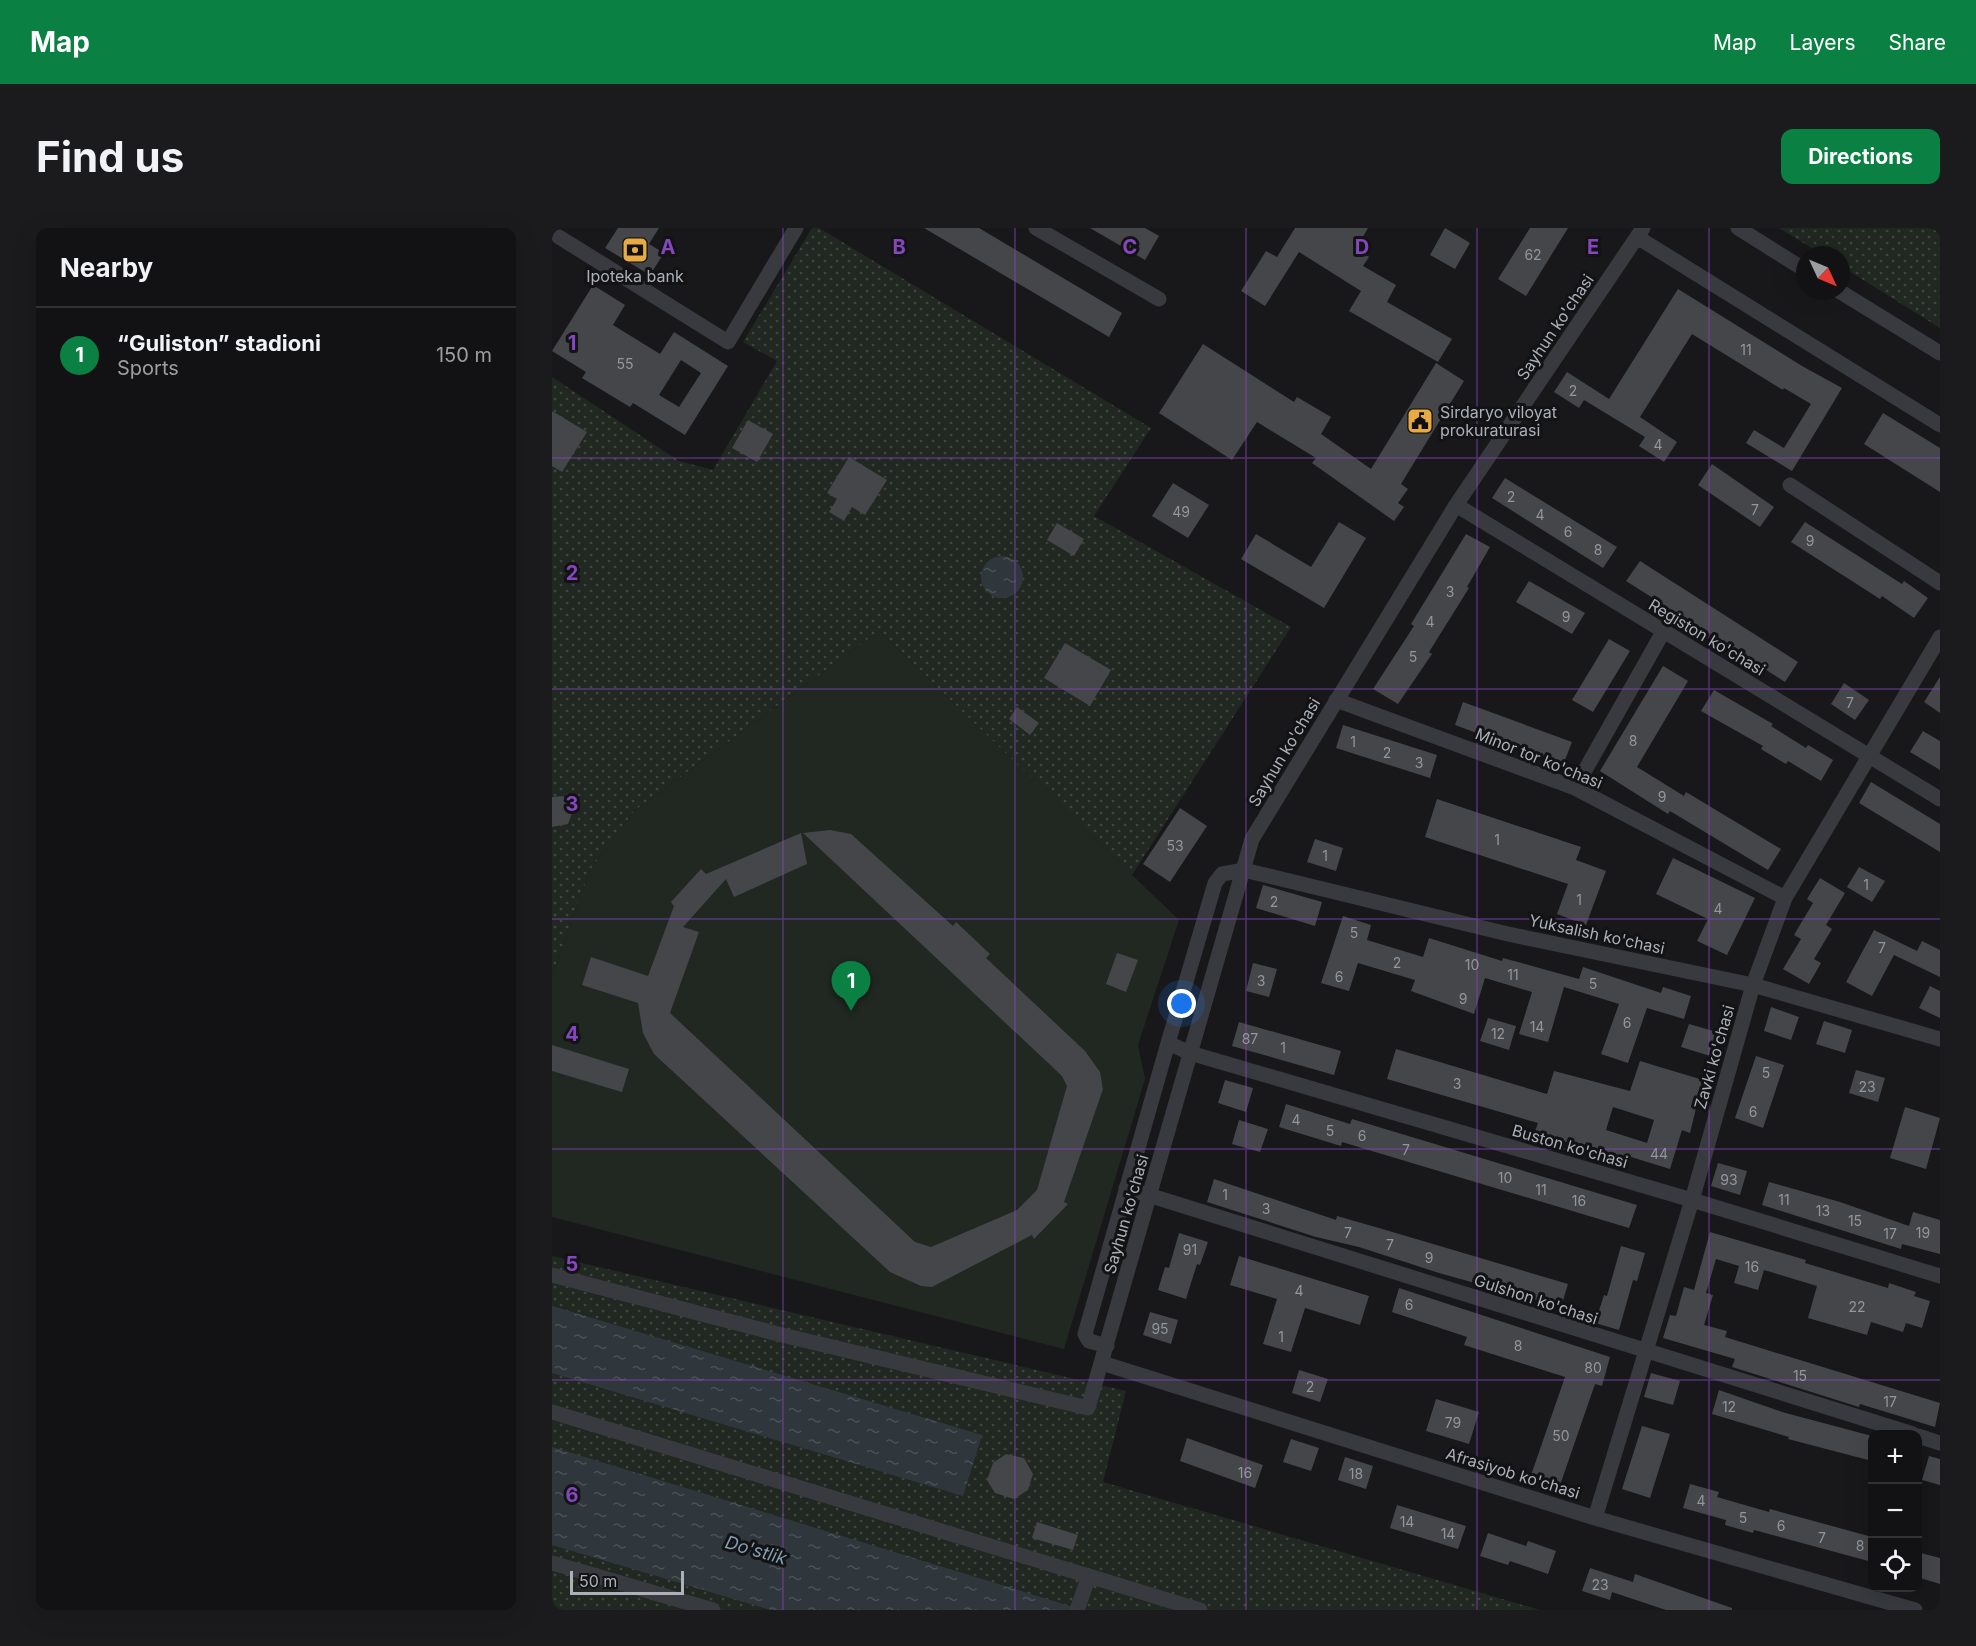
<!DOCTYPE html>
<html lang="en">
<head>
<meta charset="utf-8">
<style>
	:root { --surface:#121214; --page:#1b1b1d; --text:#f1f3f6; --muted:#9c9ea0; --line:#313234; --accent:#0b8043 }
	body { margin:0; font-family:Inter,sans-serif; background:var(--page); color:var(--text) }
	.controls { position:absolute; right:18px; bottom:18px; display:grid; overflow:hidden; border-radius:12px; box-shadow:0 6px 24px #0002 }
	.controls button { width:54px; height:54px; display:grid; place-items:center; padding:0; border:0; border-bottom:2px solid var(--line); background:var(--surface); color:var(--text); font:30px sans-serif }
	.compass { position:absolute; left:1244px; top:18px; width:54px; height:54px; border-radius:50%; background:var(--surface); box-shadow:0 6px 24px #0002; rotate:134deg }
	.scale { position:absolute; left:18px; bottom:15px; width:114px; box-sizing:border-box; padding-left:6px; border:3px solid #abb0b9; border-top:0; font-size:16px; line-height:21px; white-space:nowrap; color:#abb0b9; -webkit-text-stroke:4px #131315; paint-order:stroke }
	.you { position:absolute; left:630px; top:776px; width:21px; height:21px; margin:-15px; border:4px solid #fff; border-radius:50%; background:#1a73e8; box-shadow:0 0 0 9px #1a73e833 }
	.badge { display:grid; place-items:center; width:39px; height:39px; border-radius:50%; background:var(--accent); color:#fff; font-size:20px; font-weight:700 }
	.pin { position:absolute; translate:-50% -50px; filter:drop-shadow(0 2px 3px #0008) }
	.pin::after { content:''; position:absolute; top:32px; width:21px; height:18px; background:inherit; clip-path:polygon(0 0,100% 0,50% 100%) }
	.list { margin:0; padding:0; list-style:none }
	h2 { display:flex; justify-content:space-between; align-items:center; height:78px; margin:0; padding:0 24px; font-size:26px }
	h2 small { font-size:20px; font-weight:400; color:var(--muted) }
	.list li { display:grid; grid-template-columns:39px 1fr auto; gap:18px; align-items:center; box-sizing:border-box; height:96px; padding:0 24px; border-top:2px solid var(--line) }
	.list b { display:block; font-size:22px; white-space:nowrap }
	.list p { margin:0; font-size:20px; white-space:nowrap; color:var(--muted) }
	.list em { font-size:20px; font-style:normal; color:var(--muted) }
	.icon { flex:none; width:33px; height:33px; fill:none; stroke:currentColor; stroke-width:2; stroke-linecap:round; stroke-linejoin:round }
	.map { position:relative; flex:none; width:1388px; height:1382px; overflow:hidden; border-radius:12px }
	header { display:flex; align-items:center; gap:36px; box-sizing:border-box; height:84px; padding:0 30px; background:var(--accent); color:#fff }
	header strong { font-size:28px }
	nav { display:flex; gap:33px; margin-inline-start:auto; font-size:21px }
	.intro { display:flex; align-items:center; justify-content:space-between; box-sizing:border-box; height:144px; padding:0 36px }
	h1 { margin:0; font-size:42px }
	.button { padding:15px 27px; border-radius:12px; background:var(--accent); color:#fff; font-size:21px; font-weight:700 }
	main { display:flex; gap:36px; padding:0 36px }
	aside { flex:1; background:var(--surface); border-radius:12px; box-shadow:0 6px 24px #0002 }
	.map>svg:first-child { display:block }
	.green { fill:#202821 }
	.park { fill:url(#park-dots) }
	.water { fill:url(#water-ripples) }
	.building { fill:#45464a; fill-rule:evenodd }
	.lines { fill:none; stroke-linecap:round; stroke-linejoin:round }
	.minor { stroke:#393a3f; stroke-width:15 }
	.grid { fill:none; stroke:#8546be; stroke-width:1.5; stroke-opacity:0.55 }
	.labels { text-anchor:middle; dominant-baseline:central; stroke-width:6; stroke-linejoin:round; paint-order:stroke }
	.number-label { font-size:14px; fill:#92969d }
	.poi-label { font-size:16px; fill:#abb0b9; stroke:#131315 }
	.street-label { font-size:16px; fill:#abb0b9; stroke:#131315 }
	.water-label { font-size:18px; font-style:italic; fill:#849eb2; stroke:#131315 }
	.grid-label { font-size:20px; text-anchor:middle; font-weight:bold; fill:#8546be; stroke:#131315; stroke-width:6; stroke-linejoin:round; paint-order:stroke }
</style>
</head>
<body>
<header>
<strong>Map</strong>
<nav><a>Map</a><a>Layers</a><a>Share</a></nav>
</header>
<div class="intro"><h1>Find us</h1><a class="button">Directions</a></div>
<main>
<aside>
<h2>Nearby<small></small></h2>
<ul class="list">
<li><span class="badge">1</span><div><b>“Guliston” stadioni</b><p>Sports</p></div><em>150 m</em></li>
</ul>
</aside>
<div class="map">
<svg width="1388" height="1382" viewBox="0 0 1388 1382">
	<defs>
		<pattern id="park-dots" width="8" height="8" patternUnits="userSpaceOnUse" patternTransform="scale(1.5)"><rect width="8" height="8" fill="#202821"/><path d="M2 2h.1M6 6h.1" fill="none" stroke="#3e453f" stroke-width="1.8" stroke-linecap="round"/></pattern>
		<pattern id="water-ripples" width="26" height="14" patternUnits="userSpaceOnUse" patternTransform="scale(1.5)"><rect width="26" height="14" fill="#2f373d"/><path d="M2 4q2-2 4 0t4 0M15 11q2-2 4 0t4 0" fill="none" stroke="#4a5157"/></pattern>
	</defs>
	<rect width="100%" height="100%" fill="#18181a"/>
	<path class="green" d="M327 403 627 692 586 817 593 851 512 1121 0 989V748L38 642 82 583Z"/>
	<path class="park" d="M260 0H267L599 200 542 288 739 399 580 647 327 403 82 583 38 642 0 748V149L127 233 161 242 225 133 191 114Z
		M1227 0H1388V100L1289 38V27H1271Z
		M0 1028 574 1163 551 1254 988 1382H0Z"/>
	<path class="water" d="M429 349a21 21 0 1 1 42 0a21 21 0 1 1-42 0Z
		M0 1078 430 1207 411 1268 0 1145Z
		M0 1219 531 1382H219L0 1317Z"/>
	<path class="building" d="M66 0H107L97 16 112 25 98 47 53 20Z
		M372 0H427L570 85 557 109Z
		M538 0H593L607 8 593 32Z
		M743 0H816L804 21 817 29 811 38 844 57 835 74 900 111 886 134 797 83 809 63 747 24 713 78 689 63 714 23 725 29Z
		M893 0 918 15 903 41 878 27Z
		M978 0H1016L974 68 946 51Z
		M41 57 73 77 61 97 108 126 122 104 176 138 133 207 81 175 78 179 30 150 34 144 0 123ZM129 132 149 145 127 179 107 167Z
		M1126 61 1250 138 1290 160 1240 243 1194 215 1202 202 1232 220 1259 176 1232 160 1231 162 1140 106 1088 189 1125 214 1112 234 1087 218 1093 209 1032 172 1027 180 1002 164 1015 144 1057 171Z
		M651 116 742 174 745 169 779 189 769 206 819 241 884 135 912 153 849 256 856 261 846 275 852 279 842 293 760 235 764 230 705 194 680 232 607 185Z
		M0 183 35 204 10 244 0 238Z
		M1331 185 1388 220V264L1312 216Z
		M196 192 221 206 205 234 180 220Z
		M297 229 335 252 313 287 300 279 292 293 277 284 285 271 275 265Z
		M1160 236 1222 279 1208 299 1146 257Z
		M953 250 1065 319 1051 340 940 270Z
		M621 255 657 277 636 310 600 288Z
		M787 294 814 310 772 380 689 331 704 306 759 339Z
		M1253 294 1350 356 1352 353 1376 370 1362 390 1330 368 1328 371 1239 314Z
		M505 295 532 311 522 328 495 312Z
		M914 306 938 319 915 359 917 360 877 424 880 426 846 476 821 461 862 398 859 396Z
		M1088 333 1246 434 1233 454 1074 353Z
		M977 353 1033 385 1020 406 964 374Z
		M1057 411 1078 423 1041 484 1020 472Z
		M513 415 559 442 538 478 492 450Z
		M1111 438 1136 453 1085 539 1132 568 1134 564 1229 621 1216 642 1118 583 1116 586 1048 543Z
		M1388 449V485L1372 474Z
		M1292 455 1317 472 1303 492 1279 476Z
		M1162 462 1221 496 1219 498 1254 520 1256 517 1281 532 1269 553 1236 533 1234 536 1209 521 1211 518 1149 483Z
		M911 474 1020 514 1011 537 903 497Z
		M465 479 487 495 478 507 457 491Z
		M791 497 885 527 878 550 784 520Z
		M1371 503 1388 513V542L1358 524Z
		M1319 554 1388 596V624L1307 575Z
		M11 568 22 580 16 596 0 599V569Z
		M885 571 1029 619 1024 632 1054 643 1034 697 1005 686 1016 656 873 609Z
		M628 580 655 598 618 654 591 636Z
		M278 602 299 606 401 698 404 694 438 726 434 730 533 823 548 844 551 861 512 974 516 976 482 1011 480 1007 380 1059 369 1058 338 1044 102 826 91 805 86 775 30 757 39 729 96 748 122 678 119 674 149 641 154 646 249 605 255 636 182 669 174 651 131 699 147 704 118 785 363 1014 379 1019 465 982 485 962 515 858 510 848 251 605Z
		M763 611 791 620 784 643 755 634Z
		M1121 630 1203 670 1175 727 1145 713 1156 691 1104 666Z
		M1307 639 1333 653 1320 674 1295 659Z
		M1268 650 1293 665 1274 697 1280 701 1262 731 1269 735 1257 756 1231 741 1249 711 1242 707 1261 675 1255 671Z
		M711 657 770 674 763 698 704 680Z
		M791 688 819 697 815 712 871 729 877 710 950 733 951 730 1027 751 1031 739 1109 765 1111 759 1139 768 1132 791 1095 780 1076 835 1049 826 1067 776 1012 759 996 814 967 806 980 764 933 750 922 786 859 763 863 752 806 735 797 763 769 755Z
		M1322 702 1365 723 1370 713 1388 722V749L1342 727 1320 768 1294 754Z
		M565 725 586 732 574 764 554 756Z
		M701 735 725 741 717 769 694 763Z
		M1378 758 1388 763V790L1367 780Z
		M1219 779 1247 789 1239 812 1212 803Z
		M936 790 964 798 957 822 928 813Z
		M1272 793 1300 802 1293 825 1264 816Z
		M687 794 789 823 782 847 680 818Z
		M1137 796 1165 804 1158 828 1129 819Z
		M0 817 77 841 70 864 0 843Z
		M844 821 995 866 1002 843 1078 863 1088 833 1151 852 1138 905 1130 902 1118 941 1079 929 1077 935 1011 913 1009 918 981 909 986 895 835 851ZM1061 879 1102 892 1095 915 1054 902Z
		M1204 828 1232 837 1211 900 1183 890Z
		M1304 842 1333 850 1326 874 1297 865Z
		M673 852 701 860 694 884 666 875Z
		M734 876 798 896 800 891 1085 977 1077 1000 790 914 789 918 727 899Z
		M1353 879 1388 890 1374 941 1338 930Z
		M687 892 716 901 708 924 680 916Z
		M1166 935 1195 943 1188 967 1159 958Z
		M662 951 784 992 785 988 827 1000 1016 1056 1009 1079 887 1045 807 1019 764 1009 655 974Z
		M1217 954 1288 974 1357 998 1361 984 1388 992V1026L1350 1016 1349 1021 1210 977Z
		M1158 1004 1254 1032 1253 1035 1336 1060 1337 1055 1364 1064 1362 1068 1378 1073 1370 1100 1354 1095 1351 1104 1319 1094 1315 1107 1256 1090 1265 1058 1212 1042 1206 1062 1182 1055 1187 1038 1164 1031 1154 1065 1161 1067 1152 1097 1175 1103 1173 1109 1388 1175 1383 1199 1308 1176 1307 1179 1180 1139 1183 1131 1111 1110 1118 1087 1124 1088 1132 1059 1142 1062Z
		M627 1005 656 1014 648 1037 645 1036 634 1071 606 1062 613 1039 617 1040Z
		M1069 1018 1093 1025 1085 1053 1081 1052 1067 1102 1043 1095 1052 1067 1055 1068Z
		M687 1028 817 1068 808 1097 753 1080 739 1124 711 1116 725 1071 678 1057Z
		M847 1060 1058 1129 1050 1158 1043 1156 1007 1260 978 1250 1013 1149 912 1117 915 1109 840 1084Z
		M598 1084 626 1092 619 1116 591 1107Z
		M747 1142 776 1151 768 1174 740 1165Z
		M1099 1145 1128 1153 1121 1177 1092 1169Z
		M1167 1162 1230 1184 1320 1208V1233L1236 1211 1237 1209 1160 1186Z
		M884 1171 927 1184 917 1216 874 1203Z
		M1090 1198 1118 1206 1098 1270 1070 1261Z
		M635 1210 711 1237 703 1260 628 1233Z
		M739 1211 767 1220 759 1243 731 1234Z
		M454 1226 472 1230 481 1246 476 1262 462 1271 443 1265 435 1252 441 1235Z
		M1377 1228 1388 1231V1257L1370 1252Z
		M793 1229 821 1238 814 1261 786 1252Z
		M1138 1256 1167 1264 1165 1269 1217 1284 1218 1281 1320 1309V1334L1202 1302 1201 1305 1173 1297 1174 1292 1131 1280Z
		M845 1277 914 1298 906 1321 838 1300Z
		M485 1294 526 1307 521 1322 480 1310Z
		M936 1305 974 1318 976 1313 1004 1323 996 1346 958 1333 956 1337 928 1328Z
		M1365 1324 1388 1330V1356L1365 1349Z
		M1038 1340 1081 1354 1083 1346 1180 1380V1382H1114L1060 1364 1058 1372 1030 1363Z"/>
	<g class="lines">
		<path class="minor" d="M484 0 607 71
			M1186 0 1253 42
			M7 9 176 114 244 0
			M1085 9 1388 197
			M1287 63 1388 125
			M1238 257 1388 355
			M904 277 1388 571
			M784 472 1023 560 1233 670
			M1023 560 1111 404
			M1388 811 1201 757 956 706 692 642 670 646 663 655 616 815 638 825 1140 972 1388 1048
			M574 960 1361 1206
			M0 1047 226 1106 536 1180 700 611 904 277 1091 0
			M555 1118 537 1113 533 1106 616 815
			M550 1135 1043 1290 1363 1382
			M0 1184 648 1382
			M1366 1208 1388 1215
			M1043 1290 1140 972 1201 757 1233 670 1388 409
			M0 1335 161 1382
			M525 1382 537 1348"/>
	</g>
	<path class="grid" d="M231 0V1382M463 0V1382M694 0V1382M925 0V1382M1157 0V1382M0 230H1388M0 461H1388M0 691H1388M0 921H1388M0 1152H1388"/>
	<defs>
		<g id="bank-square" transform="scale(1.35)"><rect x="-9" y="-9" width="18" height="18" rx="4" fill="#e8aa42" stroke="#131315"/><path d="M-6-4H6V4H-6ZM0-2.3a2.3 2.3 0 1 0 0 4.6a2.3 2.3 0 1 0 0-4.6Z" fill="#111"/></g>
		<g id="civic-square" transform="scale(1.35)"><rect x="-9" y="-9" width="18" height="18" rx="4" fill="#e8aa42" stroke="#131315"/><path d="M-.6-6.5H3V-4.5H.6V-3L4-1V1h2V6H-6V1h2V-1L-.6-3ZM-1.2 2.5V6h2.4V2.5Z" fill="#111"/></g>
	</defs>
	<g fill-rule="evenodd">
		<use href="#bank-square" x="83" y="22"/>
		<use href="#civic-square" x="868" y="193"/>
	</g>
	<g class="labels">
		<g class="number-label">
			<text x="981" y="26">62</text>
			<text x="1194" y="121">11</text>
			<text x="73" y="135">55</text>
			<text x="1021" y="162">2</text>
			<text x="1106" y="216">4</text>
			<text x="959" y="268">2</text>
			<text x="1203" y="281">7</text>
			<text x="629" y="283">49</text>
			<text x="988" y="286">4</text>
			<text x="1016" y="303">6</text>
			<text x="1258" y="312">9</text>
			<text x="1046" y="321">8</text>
			<text x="898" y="363">3</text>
			<text x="1014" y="388">9</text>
			<text x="878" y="393">4</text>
			<text x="861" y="428">5</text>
			<text x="1298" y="474">7</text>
			<text x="1081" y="512">8</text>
			<text x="801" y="513">1</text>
			<text x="835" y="524">2</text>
			<text x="867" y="534">3</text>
			<text x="1110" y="568">9</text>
			<text x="945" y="611">1</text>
			<text x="623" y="617">53</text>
			<text x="773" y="627">1</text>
			<text x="1314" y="656">1</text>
			<text x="1027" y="671">1</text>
			<text x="722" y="673">2</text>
			<text x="1166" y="680">4</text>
			<text x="802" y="704">5</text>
			<text x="1330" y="719">7</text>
			<text x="845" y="734">2</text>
			<text x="920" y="736">10</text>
			<text x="961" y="746">11</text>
			<text x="787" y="748">6</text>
			<text x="709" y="752">3</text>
			<text x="1041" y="755">5</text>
			<text x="911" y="770">9</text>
			<text x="1075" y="794">6</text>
			<text x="985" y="798">14</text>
			<text x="946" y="805">12</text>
			<text x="698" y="810">87</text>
			<text x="731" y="819">1</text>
			<text x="1214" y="844">5</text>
			<text x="905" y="855">3</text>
			<text x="1315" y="858">23</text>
			<text x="1201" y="883">6</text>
			<text x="744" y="891">4</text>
			<text x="778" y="902">5</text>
			<text x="810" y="907">6</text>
			<text x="854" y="921">7</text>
			<text x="1107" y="925">44</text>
			<text x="953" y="949">10</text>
			<text x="1177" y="951">93</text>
			<text x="989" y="961">11</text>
			<text x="673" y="966">1</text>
			<text x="1232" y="971">11</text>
			<text x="1027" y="972">16</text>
			<text x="714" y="980">3</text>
			<text x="1271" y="982">13</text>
			<text x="1303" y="992">15</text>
			<text x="796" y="1004">7</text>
			<text x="1371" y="1004">19</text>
			<text x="1338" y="1005">17</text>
			<text x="838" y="1016">7</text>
			<text x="638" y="1021">91</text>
			<text x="877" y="1029">9</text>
			<text x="1200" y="1038">16</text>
			<text x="747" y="1062">4</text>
			<text x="857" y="1076">6</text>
			<text x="1305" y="1078">22</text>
			<text x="608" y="1100">95</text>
			<text x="729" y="1108">1</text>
			<text x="966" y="1117">8</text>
			<text x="1041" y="1139">80</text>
			<text x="1248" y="1147">15</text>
			<text x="758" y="1158">2</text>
			<text x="1338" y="1173">17</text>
			<text x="1177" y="1178">12</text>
			<text x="901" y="1194">79</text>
			<text x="1009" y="1207">50</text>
			<text x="693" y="1244">16</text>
			<text x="804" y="1245">18</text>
			<text x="1149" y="1272">4</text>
			<text x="1191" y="1289">5</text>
			<text x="855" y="1293">14</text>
			<text x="1229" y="1297">6</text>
			<text x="896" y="1305">14</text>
			<text x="1270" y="1309">7</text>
			<text x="1308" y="1317">8</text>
			<text x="1048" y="1356">23</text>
		</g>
		<g class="poi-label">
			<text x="83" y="48">Ipoteka bank</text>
			<text x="888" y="184" text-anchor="start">Sirdaryo viloyat<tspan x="888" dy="18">prokuraturasi</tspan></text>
		</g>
		<g class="street-label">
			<text transform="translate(1003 99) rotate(-56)">Sayhun ko'chasi</text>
			<text transform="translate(1155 409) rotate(31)">Registon ko'chasi</text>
			<text transform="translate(732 524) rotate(-59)">Sayhun ko'chasi</text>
			<text transform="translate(987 530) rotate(22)">Minor tor ko'chasi</text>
			<text transform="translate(1045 706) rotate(12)">Yuksalish ko'chasi</text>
			<text transform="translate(1162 829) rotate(-74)">Zavki ko'chasi</text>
			<text transform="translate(1018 918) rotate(16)">Buston ko'chasi</text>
			<text transform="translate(574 986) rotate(-74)">Sayhun ko'chasi</text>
			<text transform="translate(984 1071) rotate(18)">Gulshon ko'chasi</text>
			<text transform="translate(961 1245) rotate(17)">Afrasiyob ko'chasi</text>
		</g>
		<g class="water-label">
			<text transform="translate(204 1322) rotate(16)">Do'stlik</text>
		</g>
	</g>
	<g class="grid-label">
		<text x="116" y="26">A</text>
		<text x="347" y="26">B</text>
		<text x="578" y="26">C</text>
		<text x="810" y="26">D</text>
		<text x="1041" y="26">E</text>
		<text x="20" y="122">1</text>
		<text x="20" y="352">2</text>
		<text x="20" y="583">3</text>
		<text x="20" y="813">4</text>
		<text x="20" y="1043">5</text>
		<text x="20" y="1274">6</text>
	</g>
</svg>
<div class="controls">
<button>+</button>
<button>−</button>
<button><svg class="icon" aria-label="locate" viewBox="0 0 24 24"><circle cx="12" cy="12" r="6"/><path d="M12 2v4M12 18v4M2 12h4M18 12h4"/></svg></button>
</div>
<svg class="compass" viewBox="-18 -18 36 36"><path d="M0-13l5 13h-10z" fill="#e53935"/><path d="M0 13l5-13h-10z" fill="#9c9ea0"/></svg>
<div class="scale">50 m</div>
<div class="you"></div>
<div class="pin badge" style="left:299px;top:783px">1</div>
</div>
</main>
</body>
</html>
